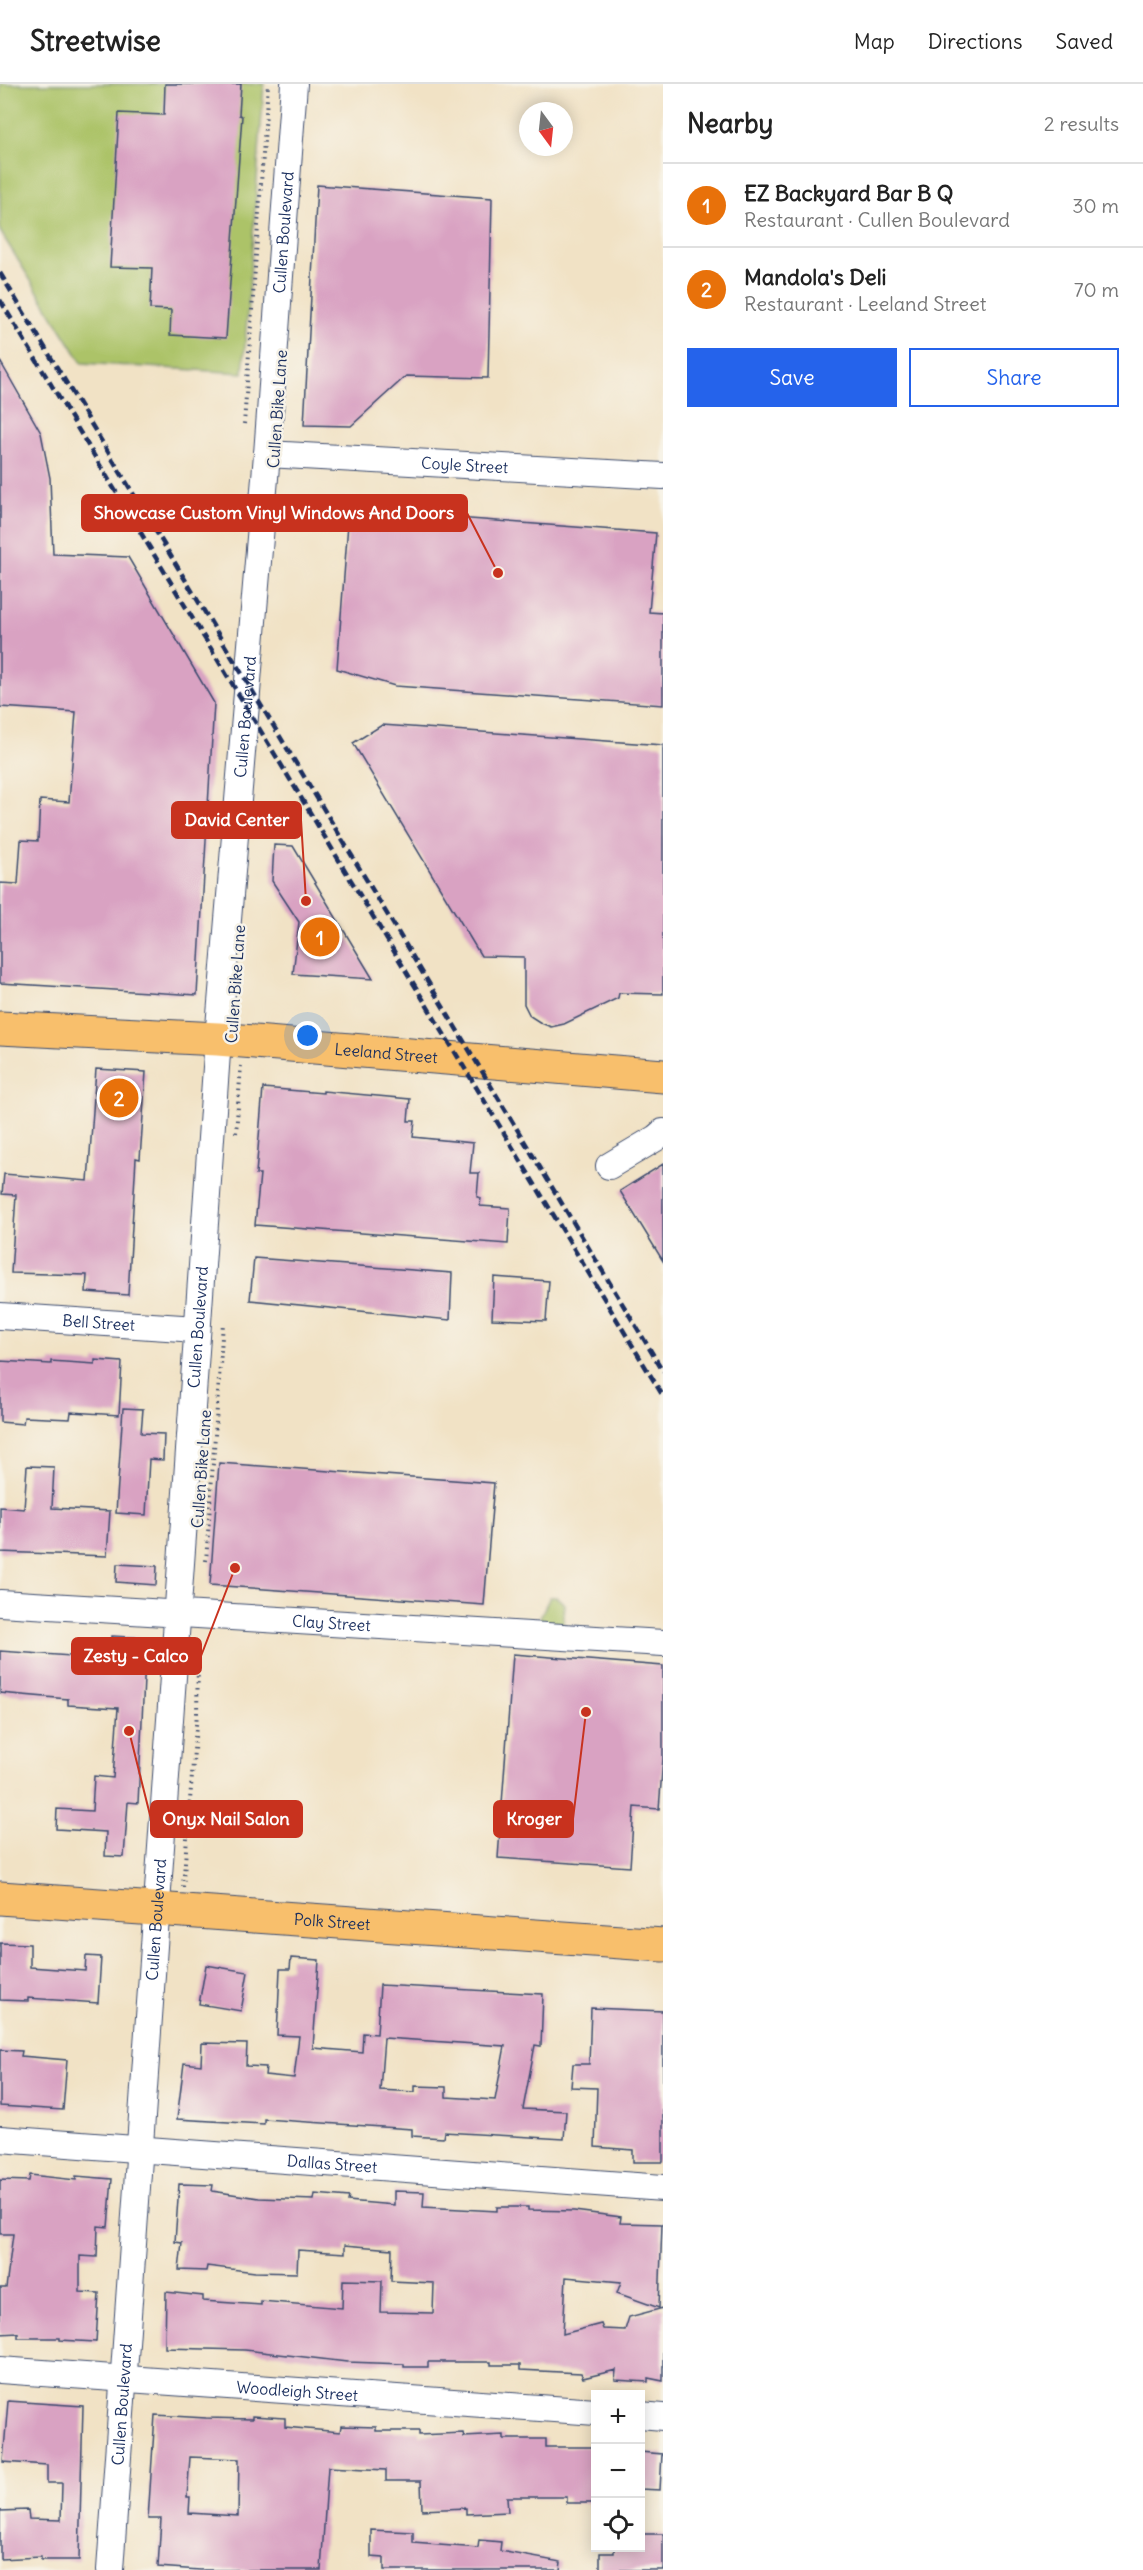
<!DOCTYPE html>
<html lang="en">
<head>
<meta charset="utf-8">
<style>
	:root { --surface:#fff; --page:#f6f6f6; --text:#222; --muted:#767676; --line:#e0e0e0; --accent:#2563eb }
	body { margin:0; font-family:Delius,sans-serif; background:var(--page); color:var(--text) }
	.controls { position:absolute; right:18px; bottom:18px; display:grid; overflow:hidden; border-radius:0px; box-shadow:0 3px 15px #0003 }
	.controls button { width:54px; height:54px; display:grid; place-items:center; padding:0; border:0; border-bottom:2px solid var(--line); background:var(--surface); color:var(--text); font:30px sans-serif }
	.compass { position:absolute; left:519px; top:18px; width:54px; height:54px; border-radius:50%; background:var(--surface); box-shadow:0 3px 15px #0003; rotate:165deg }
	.you { position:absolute; left:308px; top:952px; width:21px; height:21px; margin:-15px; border:4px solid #fff; border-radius:50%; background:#1a73e8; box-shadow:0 0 0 9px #1a73e833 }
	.badge { display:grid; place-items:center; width:39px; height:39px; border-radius:50%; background:var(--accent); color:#fff; font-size:20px; font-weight:700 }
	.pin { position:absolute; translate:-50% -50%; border:3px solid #fff; box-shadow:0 2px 6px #0006 }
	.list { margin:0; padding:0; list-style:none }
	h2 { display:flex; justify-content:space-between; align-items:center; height:78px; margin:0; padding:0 24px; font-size:26px }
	h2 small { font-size:20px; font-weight:400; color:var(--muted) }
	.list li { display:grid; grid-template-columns:39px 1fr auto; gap:18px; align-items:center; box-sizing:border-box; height:84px; padding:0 24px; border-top:2px solid var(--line) }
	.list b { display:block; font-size:22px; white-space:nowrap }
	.list p { margin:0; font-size:20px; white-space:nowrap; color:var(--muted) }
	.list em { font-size:20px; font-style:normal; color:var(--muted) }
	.actions { display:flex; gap:12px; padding:18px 24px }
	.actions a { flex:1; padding:14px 0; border:2px solid var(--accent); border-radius:0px; text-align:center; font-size:21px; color:var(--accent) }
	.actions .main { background:var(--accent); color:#fff }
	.icon { flex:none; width:33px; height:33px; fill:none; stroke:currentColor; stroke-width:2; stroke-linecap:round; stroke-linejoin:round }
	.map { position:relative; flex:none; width:663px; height:2486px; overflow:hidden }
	header { display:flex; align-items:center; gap:36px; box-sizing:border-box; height:84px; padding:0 30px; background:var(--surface); border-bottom:2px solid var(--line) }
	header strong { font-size:28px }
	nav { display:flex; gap:33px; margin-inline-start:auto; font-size:21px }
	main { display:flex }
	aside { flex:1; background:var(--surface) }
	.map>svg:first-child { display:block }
	.green { fill:#acc368; stroke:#647963; stroke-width:1.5 }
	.building { fill:#d9a2c2; fill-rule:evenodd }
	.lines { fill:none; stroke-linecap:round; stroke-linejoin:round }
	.minor-casing { stroke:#3b4a6d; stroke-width:28 }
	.major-casing { stroke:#3b4a6d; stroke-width:35 }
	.path { stroke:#3b4a6d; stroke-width:4; stroke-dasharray:1.5 4.5; stroke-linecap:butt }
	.minor { stroke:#fff; stroke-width:26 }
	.major { stroke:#f8bf6c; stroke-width:33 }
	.rail { stroke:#1b2f5e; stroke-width:4.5; stroke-dasharray:9 4.5; stroke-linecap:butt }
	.labels { text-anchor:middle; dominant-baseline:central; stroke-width:5; stroke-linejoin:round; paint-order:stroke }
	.street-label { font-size:16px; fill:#1b2f5e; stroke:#f7f3e8 }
	.leader { fill:none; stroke:#c8321e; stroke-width:2 }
	.callout-dot { fill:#c8321e; stroke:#f7f3e8; stroke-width:2 }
	.callout { fill:#c8321e; stroke:#c8321e; stroke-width:2 }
	.callout-label { font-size:18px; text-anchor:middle; font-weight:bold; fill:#fff }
</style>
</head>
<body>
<header>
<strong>Streetwise</strong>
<nav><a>Map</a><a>Directions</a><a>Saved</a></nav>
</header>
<main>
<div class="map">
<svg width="663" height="2486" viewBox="0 0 663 2486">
	<rect width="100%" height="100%" fill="#f7f3e8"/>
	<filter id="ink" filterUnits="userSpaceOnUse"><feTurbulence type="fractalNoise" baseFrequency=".0167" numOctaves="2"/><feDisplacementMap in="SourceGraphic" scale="12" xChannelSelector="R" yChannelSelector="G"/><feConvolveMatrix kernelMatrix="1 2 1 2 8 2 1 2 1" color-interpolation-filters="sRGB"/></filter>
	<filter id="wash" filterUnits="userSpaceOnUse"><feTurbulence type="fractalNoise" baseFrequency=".008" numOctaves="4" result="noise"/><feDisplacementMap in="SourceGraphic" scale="24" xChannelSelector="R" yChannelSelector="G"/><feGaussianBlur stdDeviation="1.35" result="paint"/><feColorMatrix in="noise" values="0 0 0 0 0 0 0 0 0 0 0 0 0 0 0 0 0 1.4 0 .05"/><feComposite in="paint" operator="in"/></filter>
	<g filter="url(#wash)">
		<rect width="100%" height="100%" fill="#f1e2c5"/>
		<path class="green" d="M0 0H264L243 289 82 279 0 147Z
			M550 1513H556L565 1520 563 1541 537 1539Z"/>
		<g id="blocks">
			<path class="building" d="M165 0H241L239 31 242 32 226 254 170 251 171 226 150 225 152 184 110 183 119 29 164 31Z
				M317 101 492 114 488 294 406 292 351 342 304 341Z
				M0 277 41 349 50 394 53 470 128 473 214 619 197 911 0 899V799L18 800 21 756 38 757 40 716 69 718 76 628 0 623Z
				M349 426 656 449 649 528 663 529V621L395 602 337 585Z
				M382 641 663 661V910L619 909 618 914 564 940 551 943 541 939 530 932 524 920V873L481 872 353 659Z
				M274 761 293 762 373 895 293 890 299 838 272 797Z
				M96 985 146 988 140 1075 136 1074 128 1211 86 1208 87 1191 11 1189 16 1111 2 1110 4 1090 88 1097Z
				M263 1004 323 1009V1007L410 1015 408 1037H415L413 1053 473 1059 470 1089H479L477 1113 481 1114 480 1122 510 1124 508 1160 255 1141 260 1090H256Z
				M663 1080V1177L620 1107Z
				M254 1174 452 1189 450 1236 250 1216Z
				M494 1193 549 1197 546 1237 492 1235Z
				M95 1276 122 1278 119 1331 71 1328 70 1335 24 1333 23 1340 0 1338V1277L51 1280V1277L95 1280Z
				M123 1324 143 1325 141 1349 164 1350 163 1376 149 1375 146 1431 116 1429Z
				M219 1379 494 1399 484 1521 210 1501Z
				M27 1382 54 1383 52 1424 110 1427 107 1472 0 1468V1423L24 1425Z
				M117 1480 157 1482 156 1501 116 1498Z
				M111 1552 146 1554 138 1719 128 1718 124 1773 105 1772 106 1748 56 1745 57 1725 92 1727 94 1692 113 1694 118 1624 68 1621V1615L0 1609V1567L71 1572 72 1565 110 1567Z
				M513 1570 663 1582V1674L659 1725 634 1723 630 1783 498 1774Z
				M0 1859 30 1860V1883L85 1887 86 1872 101 1873 98 1919 28 1914V1917L0 1916Z
				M291 1874 319 1876 313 1964 362 1968 363 1949 377 1950 380 1901 543 1910 541 1962 535 1961 523 2025 566 2027 564 2055 444 2048 443 2054 412 2052V2045L264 2035V2040L177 2035 184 1979 201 1981 202 1959 247 1960 246 1982 266 1983 265 1991 294 1994 299 1952 277 1951 280 1885H290ZM384 1954 505 1962 495 2016 446 2013V2003L415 2002V2008L380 2006Z
				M206 1881 248 1888 241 1927 199 1920Z
				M591 1924 663 1927V2078H633V2066L595 2063 597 2004 571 2003 573 1980H589Z
				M0 1966 22 1967 21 1972 67 1976 63 2026 0 2022Z
				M30 2091 76 2096V2092L112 2095 108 2143 98 2142 97 2173 80 2172V2208L99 2209 96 2258 60 2256V2254H18V2249L0 2250V2204H6L13 2150H0V2096L29 2097Z
				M179 2100 213 2101 212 2107 259 2114 314 2116 315 2110 349 2113 348 2117 394 2121V2107L424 2108 423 2123 497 2127V2123H528V2126L574 2127 621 2133 620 2139 662 2140 659 2224 617 2209 621 2198 566 2193 563 2250 601 2240 603 2245 625 2246 629 2233 663 2224V2297L648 2294V2298L615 2296 616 2286 583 2294 581 2289 520 2286V2281H491V2278H428V2283H404V2280L347 2278 245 2266 165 2264 166 2208 203 2212V2217L261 2221V2217L342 2224 343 2196 382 2197 381 2228 433 2229 434 2199 391 2197 392 2165 345 2161V2169L298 2166 297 2189 255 2188 207 2182 206 2187 179 2186 182 2159 175 2158Z
				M8 2317 83 2322 79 2476H41V2473L0 2475V2427L28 2426 29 2435 61 2436 62 2399H47V2381L3 2378Z
				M155 2331 206 2334 252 2335V2332L285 2334V2343L340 2348 341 2342 376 2343V2347H419V2351L463 2349 464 2353 504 2351V2355H546V2363H596V2419H567V2413H507L508 2428 466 2430V2424L422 2426 421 2397H386V2386L328 2383 321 2486H200L158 2483 161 2435H148ZM190 2373 239 2375 238 2432 189 2429 190 2413H187Z
				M640 2368 662 2370 660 2406 640 2405Z
				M371 2446 413 2448V2459L478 2464 479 2456 501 2458 500 2467 561 2478 560 2486H384V2474L371 2473Z
				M640 2450H663V2486H600V2469H614V2463H640Z"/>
		</g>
	</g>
	<g filter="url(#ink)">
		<use href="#blocks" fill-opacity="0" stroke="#3b4a6d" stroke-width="1.5"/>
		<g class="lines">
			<g class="minor-casing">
				<g id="minor">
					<path id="s1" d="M267 370 663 392"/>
					<path d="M609 1082 656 1054 663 1048"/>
					<path id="s2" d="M0 1232 197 1245"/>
					<path id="s3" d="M0 1519 663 1559"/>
					<path id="s4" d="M0 2055 663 2104"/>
					<path id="s5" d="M0 2286 596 2328"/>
					<path d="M640 2331 663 2333"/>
					<path id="s6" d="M110 2486 218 955 267 370 294 0"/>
				</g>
			</g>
			<g class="major-casing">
				<g id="major">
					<path id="s7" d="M0 944 218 955 663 992"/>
					<path id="s8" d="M0 1814 663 1861"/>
				</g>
			</g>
			<path class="path" d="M244 340 268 0
				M236 1049 241 982
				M206 1477 223 1239
				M183 1803 197 1629 198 1580"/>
			<use href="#minor" class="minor"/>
			<use href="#major" class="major"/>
			<path class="rail" d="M0 189 663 1287
				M0 216 663 1312"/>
		</g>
	</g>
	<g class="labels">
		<g class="street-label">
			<text stroke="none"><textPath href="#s6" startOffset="2344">Cullen Boulevard</textPath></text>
			<text transform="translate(277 325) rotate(-86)">Cullen Bike Lane</text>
			<text stroke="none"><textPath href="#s1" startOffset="198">Coyle Street</textPath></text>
			<text stroke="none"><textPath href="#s6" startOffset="1858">Cullen Boulevard</textPath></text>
			<text transform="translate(235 900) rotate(-86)">Cullen Bike Lane</text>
			<text stroke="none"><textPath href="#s7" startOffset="387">Leeland Street</textPath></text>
			<text stroke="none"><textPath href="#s2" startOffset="99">Bell Street</textPath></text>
			<text stroke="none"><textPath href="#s6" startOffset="1246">Cullen Boulevard</textPath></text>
			<text transform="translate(201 1385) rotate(-86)">Cullen Bike Lane</text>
			<text stroke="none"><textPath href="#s3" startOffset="332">Clay Street</textPath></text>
			<text stroke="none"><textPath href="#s6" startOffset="652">Cullen Boulevard</textPath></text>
			<text stroke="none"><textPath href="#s8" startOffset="333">Polk Street</textPath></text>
			<text stroke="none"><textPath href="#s4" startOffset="333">Dallas Street</textPath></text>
			<text stroke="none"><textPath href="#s5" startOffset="298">Woodleigh Street</textPath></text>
			<text stroke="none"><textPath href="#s6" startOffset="166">Cullen Boulevard</textPath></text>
		</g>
	</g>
	<path class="leader" d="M498 489L467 429M306 817L301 736M235 1484L201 1572M129 1647L151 1735M586 1628L573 1735"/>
	<g class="callout-dot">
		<circle cx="498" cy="489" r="6"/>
		<circle cx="306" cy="817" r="6"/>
		<circle cx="235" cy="1484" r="6"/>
		<circle cx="129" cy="1647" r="6"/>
		<circle cx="586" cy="1628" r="6"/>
	</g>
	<g class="callout">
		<rect x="82" y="411" width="385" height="36" rx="6"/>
		<rect x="172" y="718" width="129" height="36" rx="6"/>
		<rect x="72" y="1554" width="129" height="36" rx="6"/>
		<rect x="151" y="1717" width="151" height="36" rx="6"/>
		<rect x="494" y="1717" width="79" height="36" rx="6"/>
	</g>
	<g class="callout-label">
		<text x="274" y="435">Showcase Custom Vinyl Windows And Doors</text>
		<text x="237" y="742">David Center</text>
		<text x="136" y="1578">Zesty - Calco</text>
		<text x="226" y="1741">Onyx Nail Salon</text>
		<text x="534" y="1741">Kroger</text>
	</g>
</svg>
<div class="controls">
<button>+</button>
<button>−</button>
<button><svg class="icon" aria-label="locate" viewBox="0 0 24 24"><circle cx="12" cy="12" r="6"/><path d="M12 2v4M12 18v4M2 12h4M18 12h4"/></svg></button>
</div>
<svg class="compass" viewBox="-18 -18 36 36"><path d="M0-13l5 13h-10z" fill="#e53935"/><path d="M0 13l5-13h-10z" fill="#767676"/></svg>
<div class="you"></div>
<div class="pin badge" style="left:320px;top:853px;background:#e8710a">1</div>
<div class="pin badge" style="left:119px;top:1014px;background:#e8710a">2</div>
</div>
<aside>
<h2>Nearby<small>2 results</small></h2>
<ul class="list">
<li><span class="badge" style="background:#e8710a">1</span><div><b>EZ Backyard Bar B Q</b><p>Restaurant · Cullen Boulevard</p></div><em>30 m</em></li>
<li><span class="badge" style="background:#e8710a">2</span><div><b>Mandola's Deli</b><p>Restaurant · Leeland Street</p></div><em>70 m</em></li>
</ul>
<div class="actions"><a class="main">Save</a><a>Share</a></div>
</aside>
</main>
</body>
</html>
